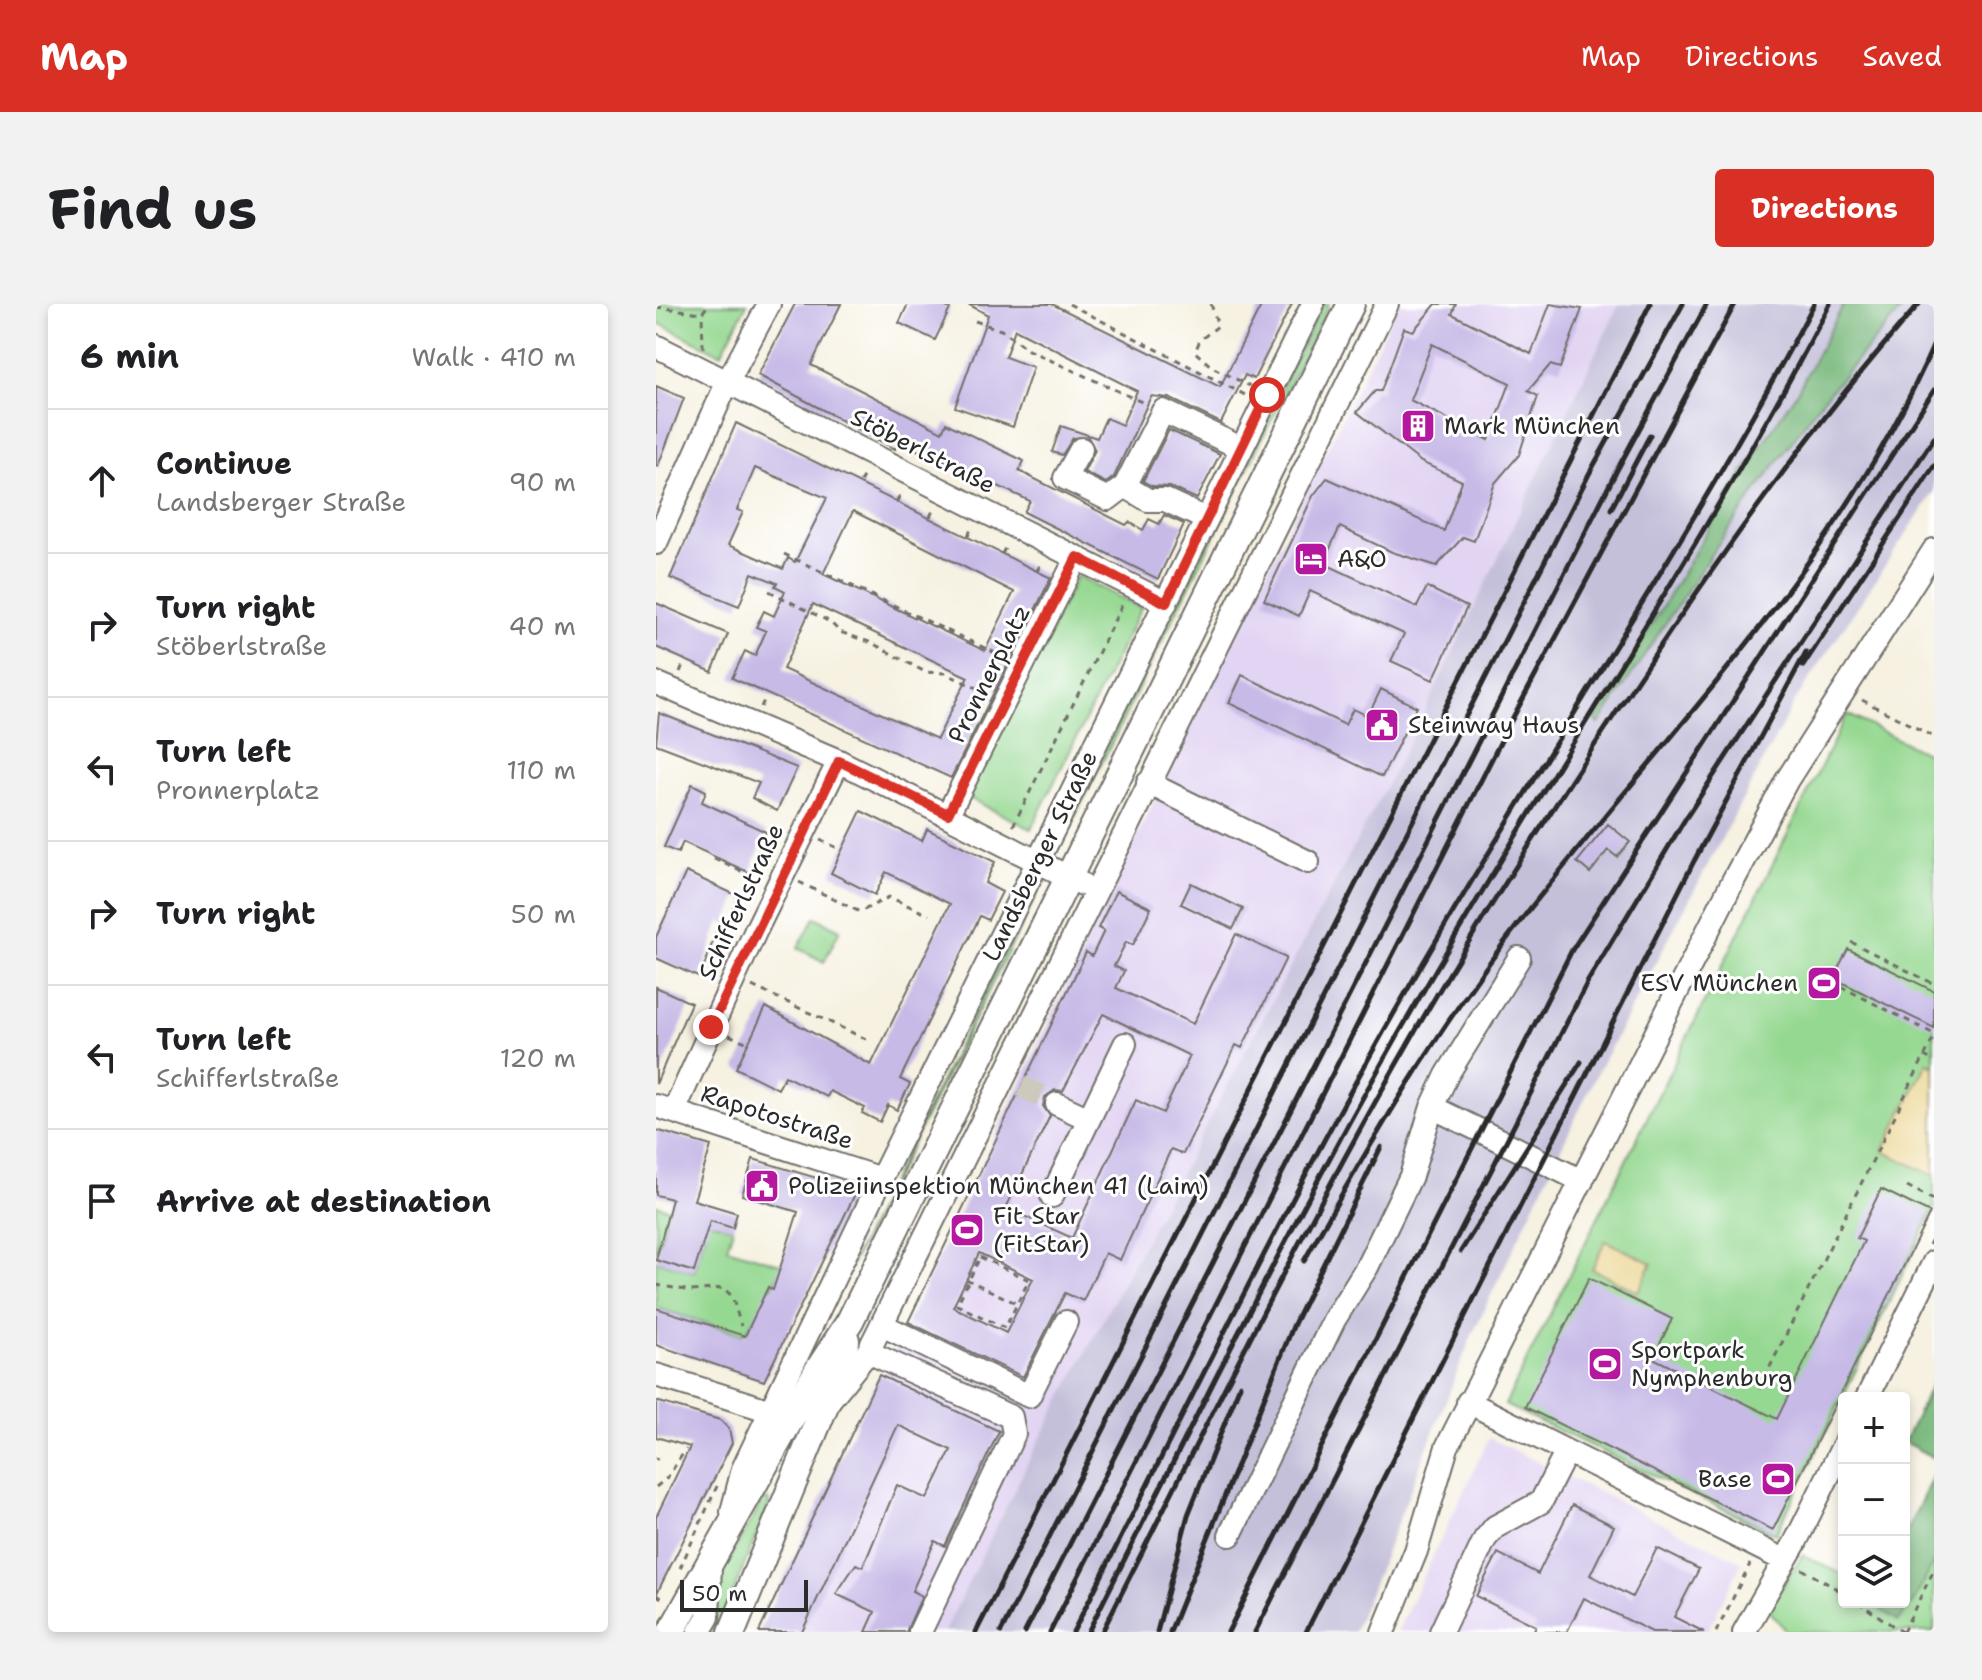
<!DOCTYPE html>
<html lang="en">
<head>
<meta charset="utf-8">
<style>
	:root { --surface:#fff; --page:#f2f2f2; --text:#202124; --muted:#757577; --line:#e0e0e0; --accent:#d93025 }
	body { margin:0; font-family:"Shantell Sans",sans-serif; background:var(--page); color:var(--text) }
	.controls { position:absolute; right:24px; bottom:24px; display:grid; overflow:hidden; border-radius:8px; box-shadow:0 4px 12px #0003 }
	.controls button { width:72px; height:72px; display:grid; place-items:center; padding:0; border:0; border-bottom:2px solid var(--line); background:var(--surface); color:var(--text); font:40px sans-serif }
	.scale { position:absolute; left:24px; bottom:20px; width:128px; box-sizing:border-box; padding-left:8px; border:4px solid #2b2b2b; border-top:0; font-size:22px; line-height:28px; white-space:nowrap; color:#2b2b2b; -webkit-text-stroke:6px #fff; paint-order:stroke }
	.stop { position:absolute; width:24px; height:24px; margin:-18px; border:6px solid #d93025; border-radius:50%; background:#fff }
	.stop.end { background:#d93025; border-color:#fff; box-shadow:0 2px 8px #0008 }
	.list { margin:0; padding:0; list-style:none }
	h2 { display:flex; justify-content:space-between; align-items:center; height:104px; margin:0; padding:0 32px; font-size:34px }
	h2 small { font-size:26px; font-weight:400; color:var(--muted) }
	.list li { display:grid; grid-template-columns:52px 1fr auto; gap:24px; align-items:center; box-sizing:border-box; height:144px; padding:0 32px; border-top:2px solid var(--line) }
	.list b { display:block; font-size:30px; white-space:nowrap }
	.list p { margin:0; font-size:26px; white-space:nowrap; color:var(--muted) }
	.list em { font-size:26px; font-style:normal; color:var(--muted) }
	.icon { flex:none; width:44px; height:44px; fill:none; stroke:currentColor; stroke-width:2; stroke-linecap:round; stroke-linejoin:round }
	.map { position:relative; flex:none; width:1278px; height:1328px; overflow:hidden; border-radius:8px }
	header { display:flex; align-items:center; gap:48px; box-sizing:border-box; height:112px; padding:0 40px; background:var(--accent); color:#fff }
	header strong { font-size:38px }
	nav { display:flex; gap:44px; margin-inline-start:auto; font-size:28px }
	.intro { display:flex; align-items:center; justify-content:space-between; box-sizing:border-box; height:192px; padding:0 48px }
	h1 { margin:0; font-size:56px }
	.button { padding:20px 36px; border-radius:8px; background:var(--accent); color:#fff; font-size:28px; font-weight:700 }
	main { display:flex; gap:48px; padding:0 48px }
	aside { flex:1; background:var(--surface); border-radius:8px; box-shadow:0 4px 12px #0003 }
	.map>svg:first-child { display:block }
	.built { fill:#e2d4f3 }
	.industrial { fill:#c5c0da }
	.green { fill:#95d891; stroke:#60825e; stroke-width:2 }
	.forest { fill:#78b87b; stroke:#527253; stroke-width:2 }
	.sand { fill:#eeda9e; stroke:#8c8264; stroke-width:2 }
	.building { fill:#c7bae7; fill-rule:evenodd }
	.lines { fill:none; stroke-linecap:round; stroke-linejoin:round }
	.minor-tunnel { stroke:#cdc9bd; stroke-width:22; stroke-dasharray:22 11; stroke-linecap:butt }
	.minor-casing { stroke:#72706b; stroke-width:26 }
	.major-casing { stroke:#72706b; stroke-width:30 }
	.path { stroke:#72706b; stroke-width:3; stroke-dasharray:6 6; stroke-linecap:butt }
	.minor { stroke:#fff; stroke-width:22 }
	.major { stroke:#fff; stroke-width:26 }
	.rail { stroke:#2b2b2b; stroke-width:5 }
	.route { stroke:#d93025; stroke-width:10 }
	.labels { text-anchor:middle; dominant-baseline:central; stroke-width:6; stroke-linejoin:round; paint-order:stroke }
	.poi-label { font-size:24px; fill:#2b2b2b; stroke:#fff; text-anchor:start }
	.street-label { font-size:24px; fill:#2b2b2b; stroke:#fff }
</style>
</head>
<body>
<header>
<strong>Map</strong>
<nav><a>Map</a><a>Directions</a><a>Saved</a></nav>
</header>
<div class="intro"><h1>Find us</h1><a class="button">Directions</a></div>
<main>
<aside>
<h2>6 min<small>Walk · 410 m</small></h2>
<ul class="list">
<li><svg class="icon" aria-label="ahead" viewBox="0 0 24 24"><path d="M12 20V5M6 11l6-6 6 6"/></svg><div><b>Continue</b><p>Landsberger Straße</p></div><em>90 m</em></li>
<li><svg class="icon" aria-label="right" viewBox="0 0 24 24"><path d="M7 20v-9h11M14 6l5 5-5 5"/></svg><div><b>Turn right</b><p>Stöberlstraße</p></div><em>40 m</em></li>
<li><svg class="icon" aria-label="left" viewBox="0 0 24 24"><path d="M17 20v-9H6M10 6l-5 5 5 5"/></svg><div><b>Turn left</b><p>Pronnerplatz</p></div><em>110 m</em></li>
<li><svg class="icon" aria-label="right" viewBox="0 0 24 24"><path d="M7 20v-9h11M14 6l5 5-5 5"/></svg><div><b>Turn right</b></div><em>50 m</em></li>
<li><svg class="icon" aria-label="left" viewBox="0 0 24 24"><path d="M17 20v-9H6M10 6l-5 5 5 5"/></svg><div><b>Turn left</b><p>Schifferlstraße</p></div><em>120 m</em></li>
<li><svg class="icon" aria-label="arrive" viewBox="0 0 24 24"><path d="M6 21V4h12l-3 4 3 4H6"/></svg><div><b>Arrive at destination</b></div></li>
</ul>
</aside>
<div class="map">
<svg width="1278" height="1328" viewBox="0 0 1278 1328">
	<rect width="100%" height="100%" fill="#fff"/>
	<filter id="ink" filterUnits="userSpaceOnUse"><feTurbulence type="fractalNoise" baseFrequency=".0125" numOctaves="2"/><feDisplacementMap in="SourceGraphic" scale="16" xChannelSelector="R" yChannelSelector="G"/><feConvolveMatrix kernelMatrix="1 2 1 2 8 2 1 2 1" color-interpolation-filters="sRGB"/></filter>
	<filter id="wash" filterUnits="userSpaceOnUse"><feTurbulence type="fractalNoise" baseFrequency=".006" numOctaves="4" result="noise"/><feDisplacementMap in="SourceGraphic" scale="32" xChannelSelector="R" yChannelSelector="G"/><feGaussianBlur stdDeviation="1.8" result="paint"/><feColorMatrix in="noise" values="0 0 0 0 0 0 0 0 0 0 0 0 0 0 0 0 0 1.4 0 .05"/><feComposite in="paint" operator="in"/></filter>
	<g filter="url(#wash)">
		<rect width="100%" height="100%" fill="#f6f1e1"/>
		<path class="built" d="M742 0H963L759 427 377 1148 288 1328H106L457 581Z
			M833 1134 1086 1258 1051 1328H741Z"/>
		<path class="industrial" d="M963 0H1278V188L1139 397 940 771 816 1031 698 1328H288L377 1148 759 427Z"/>
		<path class="green" d="M0 0H91L65 50 0 18Z
			M667 0H673L409 533 404 531Z
			M421 272 485 304 375 525 311 493Z
			M1191 410 1278 453V905L1120 1230 849 1101Z
			M380 584 382 588 109 1134Z
			M159 613 184 626 168 658 142 644Z
			M0 901 77 924 71 944 128 961 91 1027 86 1030 0 1004V956L38 968 50 929 10 917 0 948Z
			M1278 1170V1328H1131L1112 1305 1147 1251 1188 1271V1298H1248V1233Z
			M112 1195 113 1200 61 1328H49L56 1316 67 1267 107 1196Z"/>
		<path class="forest" d="M1188 0H1250L1162 101 1058 246 943 420 939 416 1072 192 1142 86Z
			M1278 1076V1154L1248 1138Z
			M1278 1170V1257L1258 1297 1242 1317 1214 1298H1248V1233Z"/>
		<path class="sand" d="M1271 759 1278 762V872L1227 847Z
			M949 937 996 959 982 988 936 965Z"/>
		<g id="blocks">
			<path class="building" d="M139 0H185L155 61 286 128 290 119 368 157 363 167 470 221 473 218 487 226 493 215 503 220 508 211 528 220 502 275 368 208 374 197 287 156 285 159 243 136 239 145 102 71Z
				M252 0H284L294 5 279 36 243 19Z
				M312 0H396L564 83 606 0H636L598 75 589 71 565 119 513 94 495 92 458 173 450 179 428 168 439 146 432 133 417 134 406 151 396 148 405 122 441 134 450 114 466 121 481 87 359 25 349 53 377 63 357 123 299 103 332 11Z
				M780 0H800L796 10 875 50 894 0 926 5 904 64 894 61 872 87 882 92 863 151 839 179 818 237 807 233 781 262 736 248 684 223 667 259 761 303 771 283 811 303 777 376 735 357 748 330 654 287 643 312 608 296 657 192 671 174 788 227 806 177 765 158 701 108 719 87H725L748 24 757 27ZM776 40 854 79 833 136 754 96Z
				M0 82 28 94 2 162H0Z
				M80 119 395 274 295 474 76 374 89 347 99 352 110 327 100 323 108 307 118 312 129 287 119 282 121 279 96 269 83 302 14 274ZM99 164 171 194 139 258 132 254 127 265 72 241 87 208 81 206ZM197 207 358 288 329 347 167 270ZM157 300 312 373 281 435 127 365Z
				M513 126 564 150 541 195 514 183 496 182 487 177Z
				M0 299 72 330 56 368 0 343Z
				M586 371 689 421 697 405 712 412 725 385 761 403 726 473 573 399Z
				M3 409 141 464 121 507 96 494 103 479 0 440Z
				M36 480 50 487 46 498 110 528 94 569 27 538 22 549 8 543Z
				M205 507 266 537 271 525 339 558 329 579 346 588 332 616 324 612 244 775 254 780 241 806 232 801 224 818 206 809 209 804 174 787 171 793 129 772 122 785 80 764 110 703 215 761 294 600 230 568 219 591 175 569Z
				M952 520 974 538 961 553 952 546 934 569 921 558Z
				M30 568 82 592 70 620 64 617 44 674 0 654V633Z
				M535 579 587 605 577 625 525 600Z
				M460 587 495 604 477 641 470 638 458 662 468 667 460 684 537 720 580 630 630 654 586 744 580 741 527 850 515 845 464 956 449 949 427 997 409 989 367 1073 252 1018 424 661 430 648 436 652 448 627 442 624ZM447 710 534 752 507 809 480 796 416 934 350 904 394 812 387 802 389 793 399 786 407 787ZM323 949 377 975 350 1029 297 1003Z
				M1192 645 1278 687V724L1177 674Z
				M0 683 35 699 0 780Z
				M0 826 55 842 38 896 81 909 77 924 54 917 38 968 0 956 16 895 0 891Z
				M97 855 201 886 108 1077 0 1041V1004L89 1032 112 983 117 986 142 908 86 891Z
				M1225 885 1274 909 1117 1226 869 1103 933 974 1016 1015 997 1054 1121 1115 1208 937 1201 934Z
				M223 1071 343 1127 289 1242 279 1237 256 1287 266 1292 250 1328H210L219 1308 180 1290 200 1260 207 1263 241 1181 271 1195 295 1146 242 1121 146 1328H103Z
				M0 1097 64 1116 73 1125 76 1139 0 1291V1213L34 1143 0 1133Z
				M916 1201 958 1222 934 1271 976 1293 1001 1244 1043 1265 1018 1313 1048 1328H996L928 1294 911 1328H877L880 1322 820 1292 842 1249 882 1270Z"/>
		</g>
	</g>
	<g filter="url(#ink)">
		<use href="#blocks" fill-opacity="0" stroke="#72706b" stroke-width="2"/>
		<g class="lines">
			<path class="minor-tunnel" d="M365 782 401 800"/>
			<g class="minor-casing">
				<path id="minor" d="M0 42 510 299
					M425 145 409 174 452 195 469 182
					M550 215 509 196H492L469 182 507 107 585 144
					M0 239 71 79 113 0
					M0 379 183 457 426 580
					M492 479 652 558
					M292 510 421 253
					M401 800 433 815
					M0 802 225 875
					M776 803 926 877
					M18 807 100 626 183 457
					M396 892 469 740
					M226 1021 373 1092 410 1018
					M212 1048 355 1113 358 1130 264 1328
					M0 1071 115 1107
					M176 1093 212 1048 731 0
					M1211 1094 1278 958
					M812 1098 1128 1256
					M76 1208 87 1165 225 875 657 0
					M574 1231 678 1016 711 963 755 872 776 803 791 771 863 654
					M43 1328 52 1313 54 1262
					M727 1328 760 1247 791 1143 1077 577 1131 476 1278 246
					M785 1328 829 1235 839 1223 885 1198 910 1149
					M1088 1328 1139 1239 1188 1140"/>
			</g>
			<g class="major-casing">
				<path id="major" d="M15 1328 162 1066 194 1017 695 0
					M76 1328 181 1072 190 1036"/>
			</g>
			<path class="path" d="M413 0 591 92
				M555 0 562 22 544 36 539 48 556 63 594 82
				M0 3 46 9
				M319 17 348 27 372 46 488 99
				M47 44 46 9 53 0
				M204 178 209 169
				M241 197 246 187
				M274 213 278 204
				M312 232 316 223
				M128 250 350 354
				M346 250 351 240
				M381 267 386 258
				M113 287 174 318 184 328 216 339 269 368 289 369 331 389
				M24 368 29 356
				M1206 396 1278 433
				M105 403 110 392
				M357 522 467 299
				M164 536 186 546
				M58 555 102 575
				M143 578 204 608 233 593 273 611
				M1195 638 1278 680
				M1174 677 1278 730
				M96 682 212 736
				M73 731 92 739
				M1268 752 1278 757
				M1251 882 1278 896
				M1278 901V907
				M1273 941 1278 931
				M324 953 373 976 349 1024 301 1001Z
				M310 975 364 1001
				M0 981 35 987 67 984 76 992 85 1022
				M1103 1085 1278 733
				M1183 1121 1188 1110
				M0 1156 1 1154
				M0 1183 11 1174 30 1145
				M24 1264 62 1180
				M1146 1265 1188 1289
				M0 1291 8 1295
				M1202 1298 1246 1328
				M1060 1328 1094 1260
				M1247 1328 1278 1266"/>
			<use href="#minor" class="minor"/>
			<use href="#major" class="major"/>
			<path class="rail" d="M955 205 994 131
				M1147 362 1278 162
				M805 947 925 758
				M648 957C714 839 783 722 866 615 1011 429 1184 258 1278 40
				M320 1328 994 0
				M345 1328 933 170 1027 0
				M369 1328 961 166 1051 0
				M394 1328 854 419 1079 0
				M417 1328C525 1117 627 903 745 697 879 463 1032 239 1158 0
				M432 1328C540 1114 644 898 765 691 898 459 1051 238 1174 0
				M446 1328C552 1118 655 905 774 702 833 602 896 506 959 410 1053 267 1150 128 1263 0
				M501 1328 532 1211 584 1081
				M514 1328 638 1020 725 843
				M572 1328 916 646 1278 86
				M599 1328 932 677 1028 517 1278 134
				M650 1328 1038 557 1150 348"/>
		</g>
	</g>
	<g class="lines" filter="url(#ink)">
		<path class="route" d="M55 723 183 457 292 510 421 253 510 299 611 91"/>
	</g>
	<defs>
		<g id="building-square" transform="scale(1.8)"><rect x="-9" y="-9" width="18" height="18" rx="4" fill="#b5179e" stroke="#fff"/><path d="M-4-6H4V6H1V3H-1V6H-4ZM-2.5-4.3h1.7v1.8h-1.7ZM.8-4.3h1.7v1.8H.8ZM-2.5-1h1.7V.8h-1.7ZM.8-1h1.7V.8H.8Z" fill="#fff"/></g>
		<g id="hotel-square" transform="scale(1.8)"><rect x="-9" y="-9" width="18" height="18" rx="4" fill="#b5179e" stroke="#fff"/><path d="M-6-4.5h1.5V1H6V5H4.5V3h-9V5H-6ZM-4 0a1.8 1.8 0 1 1 3.6 0ZM.5 0V-2.5h3Q6-2.5 6 0Z" fill="#fff"/></g>
		<g id="civic-square" transform="scale(1.8)"><rect x="-9" y="-9" width="18" height="18" rx="4" fill="#b5179e" stroke="#fff"/><path d="M-.6-6.5H3V-4.5H.6V-3L4-1V1h2V6H-6V1h2V-1L-.6-3ZM-1.2 2.5V6h2.4V2.5Z" fill="#fff"/></g>
		<g id="stadium-square" transform="scale(1.8)"><rect x="-9" y="-9" width="18" height="18" rx="4" fill="#b5179e" stroke="#fff"/><path d="M0-5a6.5 5 0 1 0 0 10a6.5 5 0 1 0 0-10ZM-3.5-1.8h7v3.6h-7Z" fill="#fff"/></g>
	</defs>
	<g fill-rule="evenodd">
		<use href="#building-square" x="762" y="122"/>
		<use href="#hotel-square" x="655" y="255"/>
		<use href="#civic-square" x="726" y="421"/>
		<use href="#stadium-square" x="1168" y="679"/>
		<use href="#civic-square" x="106" y="882"/>
		<use href="#stadium-square" x="311" y="926"/>
		<use href="#stadium-square" x="949" y="1060"/>
		<use href="#stadium-square" x="1122" y="1175"/>
	</g>
	<g class="labels">
		<g class="poi-label">
			<text x="788" y="122">Mark München</text>
			<text x="681" y="255">A&amp;O</text>
			<text x="752" y="421">Steinway Haus</text>
			<text x="1142" y="679" text-anchor="end">ESV München</text>
			<text x="132" y="882">Polizeiinspektion München 41 (Laim)</text>
			<text x="337" y="912">Fit Star<tspan x="337" dy="28">(FitStar)</tspan></text>
			<text x="975" y="1046">Sportpark<tspan x="975" dy="28">Nymphenburg</tspan></text>
			<text x="1096" y="1175" text-anchor="end">Base</text>
		</g>
		<g class="street-label">
			<text transform="translate(267 147) rotate(27)">Stöberlstraße</text>
			<text transform="translate(333 370) rotate(-63)">Pronnerplatz</text>
			<text transform="translate(384 552) rotate(-64)">Landsberger Straße</text>
			<text transform="translate(85 598) rotate(-65)">Schifferlstraße</text>
			<text transform="translate(121 813) rotate(18)">Rapotostraße</text>
		</g>
	</g>
</svg>
<div class="controls">
<button>+</button>
<button>−</button>
<button><svg class="icon" aria-label="layers" viewBox="0 0 24 24"><path d="M12 4l9 5-9 5-9-5zM3 14l9 5 9-5"/></svg></button>
</div>
<div class="scale">50 m</div>
<div class="stop" style="left:611px;top:91px"></div>
<div class="stop end" style="left:55px;top:723px"></div>
</div>
</main>
</body>
</html>
